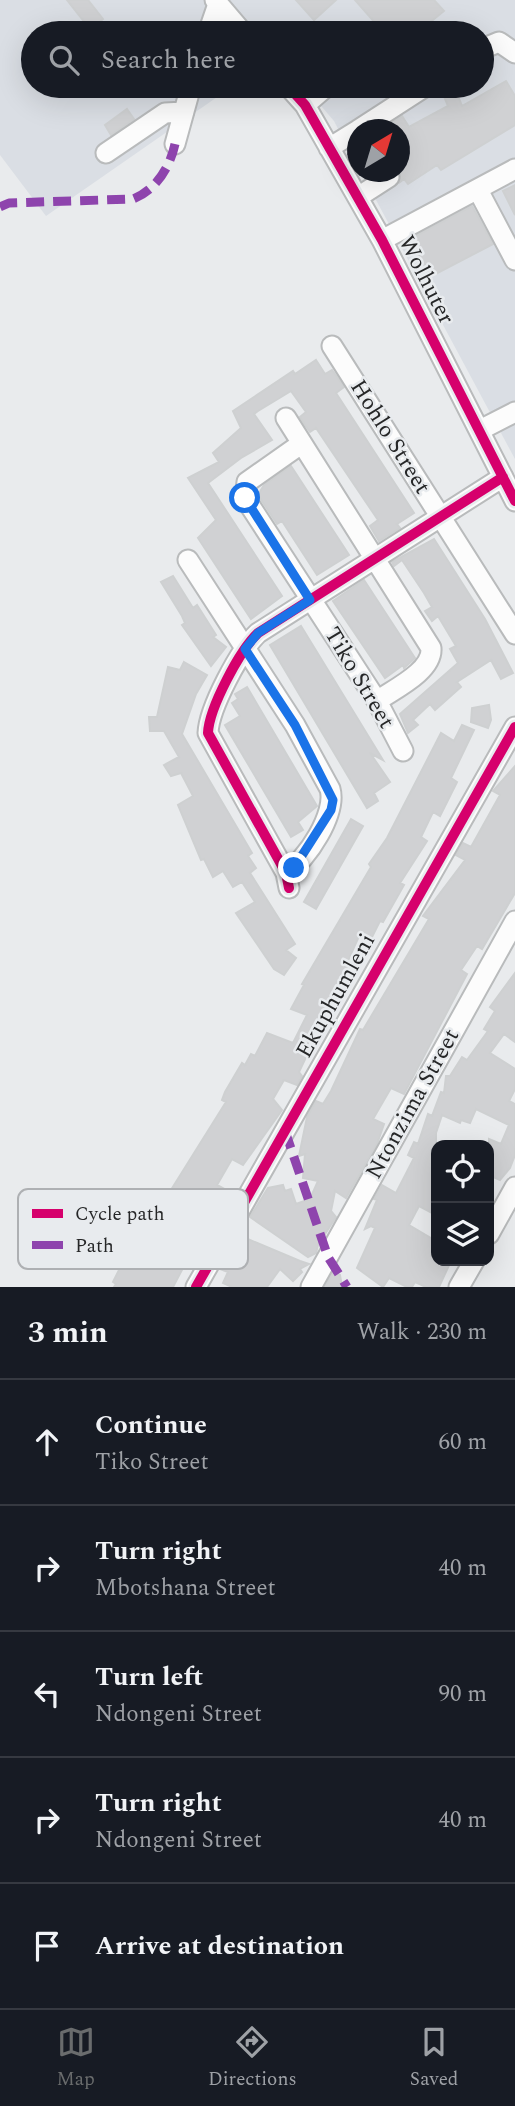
<!DOCTYPE html>
<html lang="en">
<head>
<meta charset="utf-8">
<style>
	:root { --surface:#171b24; --page:#242831; --text:#f1f3f6; --muted:#9ea1a6; --line:#363941; --accent:#6a6c6d }
	body { margin:0; font-family:Spectral,serif; background:var(--page); color:var(--text) }
	.controls { position:absolute; right:21px; bottom:21px; display:grid; overflow:hidden; border-radius:14px; box-shadow:0 7px 28px #0002 }
	.controls button { width:63px; height:63px; display:grid; place-items:center; padding:0; border:0; border-bottom:2px solid var(--line); background:var(--surface); color:var(--text); font:35px sans-serif }
	.compass { position:absolute; left:347px; top:119px; width:63px; height:63px; border-radius:50%; background:var(--surface); box-shadow:0 7px 28px #0002; rotate:38deg }
	.stop { position:absolute; width:21px; height:21px; margin:-16px; border:5px solid #1a73e8; border-radius:50%; background:#fff }
	.stop.end { background:#1a73e8; border-color:#fff; box-shadow:0 2px 7px #0008 }
	.list { margin:0; padding:0; list-style:none }
	h2 { display:flex; justify-content:space-between; align-items:center; height:91px; margin:0; padding:0 28px; font-size:30px }
	h2 small { font-size:23px; font-weight:400; color:var(--muted) }
	.list li { display:grid; grid-template-columns:46px 1fr auto; gap:21px; align-items:center; box-sizing:border-box; height:126px; padding:0 28px; border-top:2px solid var(--line) }
	.list b { display:block; font-size:26px; white-space:nowrap }
	.list p { margin:0; font-size:23px; white-space:nowrap; color:var(--muted) }
	.list em { font-size:23px; font-style:normal; color:var(--muted) }
	.icon { flex:none; width:38px; height:38px; fill:none; stroke:currentColor; stroke-width:2; stroke-linecap:round; stroke-linejoin:round }
	.map { position:relative; flex:none; width:515px; height:1287px; overflow:hidden }
	.search { position:absolute; background:var(--surface); box-shadow:0 7px 28px #0002; left:21px; right:21px; top:21px; height:77px; display:flex; align-items:center; gap:18px; box-sizing:border-box; padding:0 24px; border-radius:38px; color:var(--muted); font-size:26px }
	.sheet { height:721px; background:var(--surface) }
	nav { display:flex; justify-content:space-around; align-items:center; box-sizing:border-box; height:98px; border-top:2px solid var(--line); background:var(--surface); font-size:19px; color:var(--muted) }
	nav a { display:grid; justify-items:center; gap:4px }
	nav .on { color:var(--accent) }
	.map>svg:first-child { display:block }
	.built { fill:#dadee4 }
	.building { fill:#d0d1d3; stroke:#ced0d1; stroke-width:2 }
	.lines { fill:none; stroke-linecap:round; stroke-linejoin:round }
	.minor-casing { stroke:#b9bbbc; stroke-width:23 }
	.minor { stroke:#fcfcfc; stroke-width:19 }
	.quiet { stroke:#8e44ad; stroke-width:9; stroke-dasharray:18 9; stroke-linecap:butt }
	.cycleway-casing { stroke:#e8ebee; stroke-width:15 }
	.cycleway { stroke:#d6006c; stroke-width:10 }
	.route { stroke:#1a73e8; stroke-width:9 }
	.labels { text-anchor:middle; dominant-baseline:central; stroke-width:5; stroke-linejoin:round; paint-order:stroke }
	.street-label { font-size:23px; fill:#262728; stroke:#e8ebee }
	.key { fill:#e8ebee; stroke:#aeb0b3; stroke-width:2 }
	.key-label { font-size:19px; fill:#262728 }
</style>
</head>
<body>
<div class="map">
<svg width="515" height="1287" viewBox="0 0 515 1287">
	<rect width="100%" height="100%" fill="#e9ebed"/>
	<path class="built" d="M0 0H515V459L361 172H400V130H358L357 166 334 121 304 86H482V33H33V86H233L46 216 0 155Z"/>
	<path class="building" d="M67 0H88L103 19 90 29Z
		M296 0H336L314 20Z
		M355 0H434L444 11 417 33H384Z
		M506 81 515 96V125L441 170 437 165 408 184 404 179 400 182V130H389L387 126 402 116 409 127 448 106 441 89 447 86H454L462 106Z
		M127 109 134 119 111 135 105 125Z
		M515 185V215L503 191Z
		M472 206 493 244 430 277 410 239Z
		M316 360 325 374 332 370 335 374 344 387 336 393 414 513 397 524 400 528 379 541 370 526 378 520 316 428 310 432 305 425 300 417 306 412 291 391 258 411 254 414 272 440 241 458 208 483 282 596 251 619 198 538 216 520 188 478 219 462 213 453 241 428 233 411 293 371 295 374Z
		M291 466 349 555 317 575 282 521 277 524 258 495 264 485Z
		M434 539 485 619 513 673 501 679 491 660 457 682 461 687 435 710 430 704 413 720 418 725 408 733 400 714 458 663 450 649 456 646 438 616 432 621 425 611 432 607 424 593 402 560 394 566 392 562Z
		M173 576 193 608 197 605 216 635 213 637 226 647 211 666 182 625 185 623 182 616 161 582Z
		M364 580 415 658 404 668 403 665 385 678 333 601Z
		M301 626 383 760 370 753 390 782 374 793 378 801 367 808 270 645Z
		M184 662 207 675 196 694 182 734 252 853 248 856 256 868 250 873 295 944 286 950 296 958 284 975 274 969 236 913 255 902 242 882 233 887 223 871 213 877 204 859 201 860 178 805 193 796 181 773 171 776 164 765 179 757 164 731H150L149 717H157L168 667 180 670Z
		M247 687 317 806 298 822 303 830 291 837 225 725 240 716 232 703 238 699 235 694Z
		M489 705 491 720 488 728 471 722 472 708Z
		M462 725 474 730 451 778 457 782 440 816 433 812 421 837 427 841 400 883 404 885 383 922 380 921 371 939 360 934 346 965 350 967 338 986 346 991 339 1003 333 999 314 1031 304 1051 308 1053 299 1072 302 1076 297 1085 284 1080 273 1099 282 1110 243 1165 232 1159 217 1185 228 1191 187 1267 184 1266 173 1287H114L116 1284 113 1282 128 1252 151 1220 158 1224 171 1190 226 1102 222 1100 225 1092 242 1063 245 1065 251 1054 255 1056 267 1033 293 1043 307 1015 291 1009 304 985 302 984 371 867 369 864 387 838 441 733 454 741Z
		M515 766V893L482 949 477 946 461 970 467 974 404 1094 391 1088 373 1119 384 1124 377 1144 346 1198 335 1191 331 1211 336 1217 318 1245 316 1253 308 1257 250 1217 268 1188 283 1185 285 1191 291 1189 296 1204 310 1199 318 1181 303 1178 305 1154 299 1156 307 1117 316 1101 323 1104 331 1091 360 1029 363 1030 429 919 423 916 465 860 456 855 463 843 471 847 500 795 493 791Z
		M351 819 363 826 316 909 304 902Z
		M515 973V1042L504 1034 490 1053 515 1069V1089L509 1101 515 1104V1155L510 1168 500 1180 489 1175V1139L501 1144 509 1125 476 1109 470 1123 461 1120 460 1123 442 1115 436 1133V1215L419 1206 409 1225 436 1241V1261H451L439 1287H426L415 1282 412 1287H407L389 1278 383 1287 357 1268 375 1228 371 1226 365 1229 377 1200 374 1199 382 1185 396 1193 414 1158 408 1155 414 1142 418 1144 428 1114 432 1116 441 1092 444 1093 446 1076H450L462 1057 467 1060 488 1031 484 1029 495 1011 490 1007Z
		M243 1237 300 1261 309 1264 300 1269 302 1272 293 1281 280 1269 267 1287H232L223 1283 228 1272 220 1269 230 1252 236 1254Z
		M333 1272 340 1275 342 1287H325Z"/>
	<g class="lines">
		<g class="minor-casing">
			<path id="minor" d="M215 0 243 33
				M208 33 218 4
				M482 49 499 42 515 53
				M288 86 305 105 382 240 515 501
				M305 105 327 86
				M358 130 426 86
				M175 144 191 86
				M329 148 358 130
				M106 153 165 113 184 112
				M478 190 515 260
				M358 197 389 177
				M382 240 515 169
				M332 346 515 634
				M286 418 431 648C433 671 394 689 377 701
				M480 430 515 412
				M301 444 247 482 245 498 377 701 403 751
				M188 560 295 725 330 789C337 813 307 860 286 873
				M289 888 286 873 208 733C209 708 240 650 258 633L503 477
				M489 1234 515 1187
				M196 1287 515 727
				M311 1287 515 921
				M459 1287 474 1261"/>
		</g>
		<use href="#minor" class="minor"/>
		<path class="quiet" d="M0 207 9 203 133 199C156 190 170 167 175 144
			M285 1131 328 1257 347 1287"/>
		<g class="cycleway-casing">
			<path id="cycleway" d="M288 86 305 105 382 240 515 501
				M289 888 286 873 208 733C209 708 240 650 258 633L503 477
				M196 1287 515 727"/>
		</g>
		<use href="#cycleway" class="cycleway"/>
	</g>
	<g class="lines">
		<path class="route" d="M245 498 310 600 258 633 245 649 295 725 333 800 331 810 294 868"/>
	</g>
	<g class="labels">
		<g class="street-label">
			<text transform="translate(426 280) rotate(63)">Wolhuter</text>
			<text transform="translate(390 437) rotate(58)">Hohlo Street</text>
			<text transform="translate(359 678) rotate(59)">Tiko Street</text>
			<text transform="translate(336 996) rotate(-61)">Ekuphumleni</text>
			<text transform="translate(413 1104) rotate(-61)">Ntonzima Street</text>
		</g>
	</g>
	<rect x="18" y="1189" width="230" height="80" rx="10" class="key"/>
	<rect x="32" y="1209" width="31" height="9" fill="#d6006c"/>
	<rect x="32" y="1241" width="31" height="8" fill="#8e44ad"/>
	<g class="key-label">
		<text x="75" y="1220">Cycle path</text>
		<text x="75" y="1252">Path</text>
	</g>
</svg>
<div class="controls">
<button><svg class="icon" aria-label="locate" viewBox="0 0 24 24"><circle cx="12" cy="12" r="6"/><path d="M12 2v4M12 18v4M2 12h4M18 12h4"/></svg></button>
<button><svg class="icon" aria-label="layers" viewBox="0 0 24 24"><path d="M12 4l9 5-9 5-9-5zM3 14l9 5 9-5"/></svg></button>
</div>
<svg class="compass" viewBox="-18 -18 36 36"><path d="M0-13l5 13h-10z" fill="#e53935"/><path d="M0 13l5-13h-10z" fill="#9ea1a6"/></svg>
<div class="stop" style="left:245px;top:498px"></div>
<div class="stop end" style="left:294px;top:868px"></div>
<div class="search"><svg class="icon" aria-label="search" viewBox="0 0 24 24"><circle cx="10" cy="10" r="6"/><path d="M15 15l6 6"/></svg>Search here</div>
</div>
<section class="sheet">
<h2>3 min<small>Walk · 230 m</small></h2>
<ul class="list">
<li><svg class="icon" aria-label="ahead" viewBox="0 0 24 24"><path d="M12 20V5M6 11l6-6 6 6"/></svg><div><b>Continue</b><p>Tiko Street</p></div><em>60 m</em></li>
<li><svg class="icon" aria-label="right" viewBox="0 0 24 24"><path d="M7 20v-9h11M14 6l5 5-5 5"/></svg><div><b>Turn right</b><p>Mbotshana Street</p></div><em>40 m</em></li>
<li><svg class="icon" aria-label="left" viewBox="0 0 24 24"><path d="M17 20v-9H6M10 6l-5 5 5 5"/></svg><div><b>Turn left</b><p>Ndongeni Street</p></div><em>90 m</em></li>
<li><svg class="icon" aria-label="right" viewBox="0 0 24 24"><path d="M7 20v-9h11M14 6l5 5-5 5"/></svg><div><b>Turn right</b><p>Ndongeni Street</p></div><em>40 m</em></li>
<li><svg class="icon" aria-label="arrive" viewBox="0 0 24 24"><path d="M6 21V4h12l-3 4 3 4H6"/></svg><div><b>Arrive at destination</b></div></li>
</ul>
</section>
<nav>
<a class="on"><svg class="icon" aria-label="map" viewBox="0 0 24 24"><path d="M3 6l6-2 6 2 6-2v14l-6 2-6-2-6 2zM9 4v14M15 6v14"/></svg>Map</a>
<a><svg class="icon" aria-label="directions" viewBox="0 0 24 24"><path d="M12 3l9 9-9 9-9-9zM9 14v-3h6M13 9l2 2-2 2"/></svg>Directions</a>
<a><svg class="icon" aria-label="saved" viewBox="0 0 24 24"><path d="M7 4h10v16l-5-4-5 4z"/></svg>Saved</a>
</nav>
</body>
</html>
